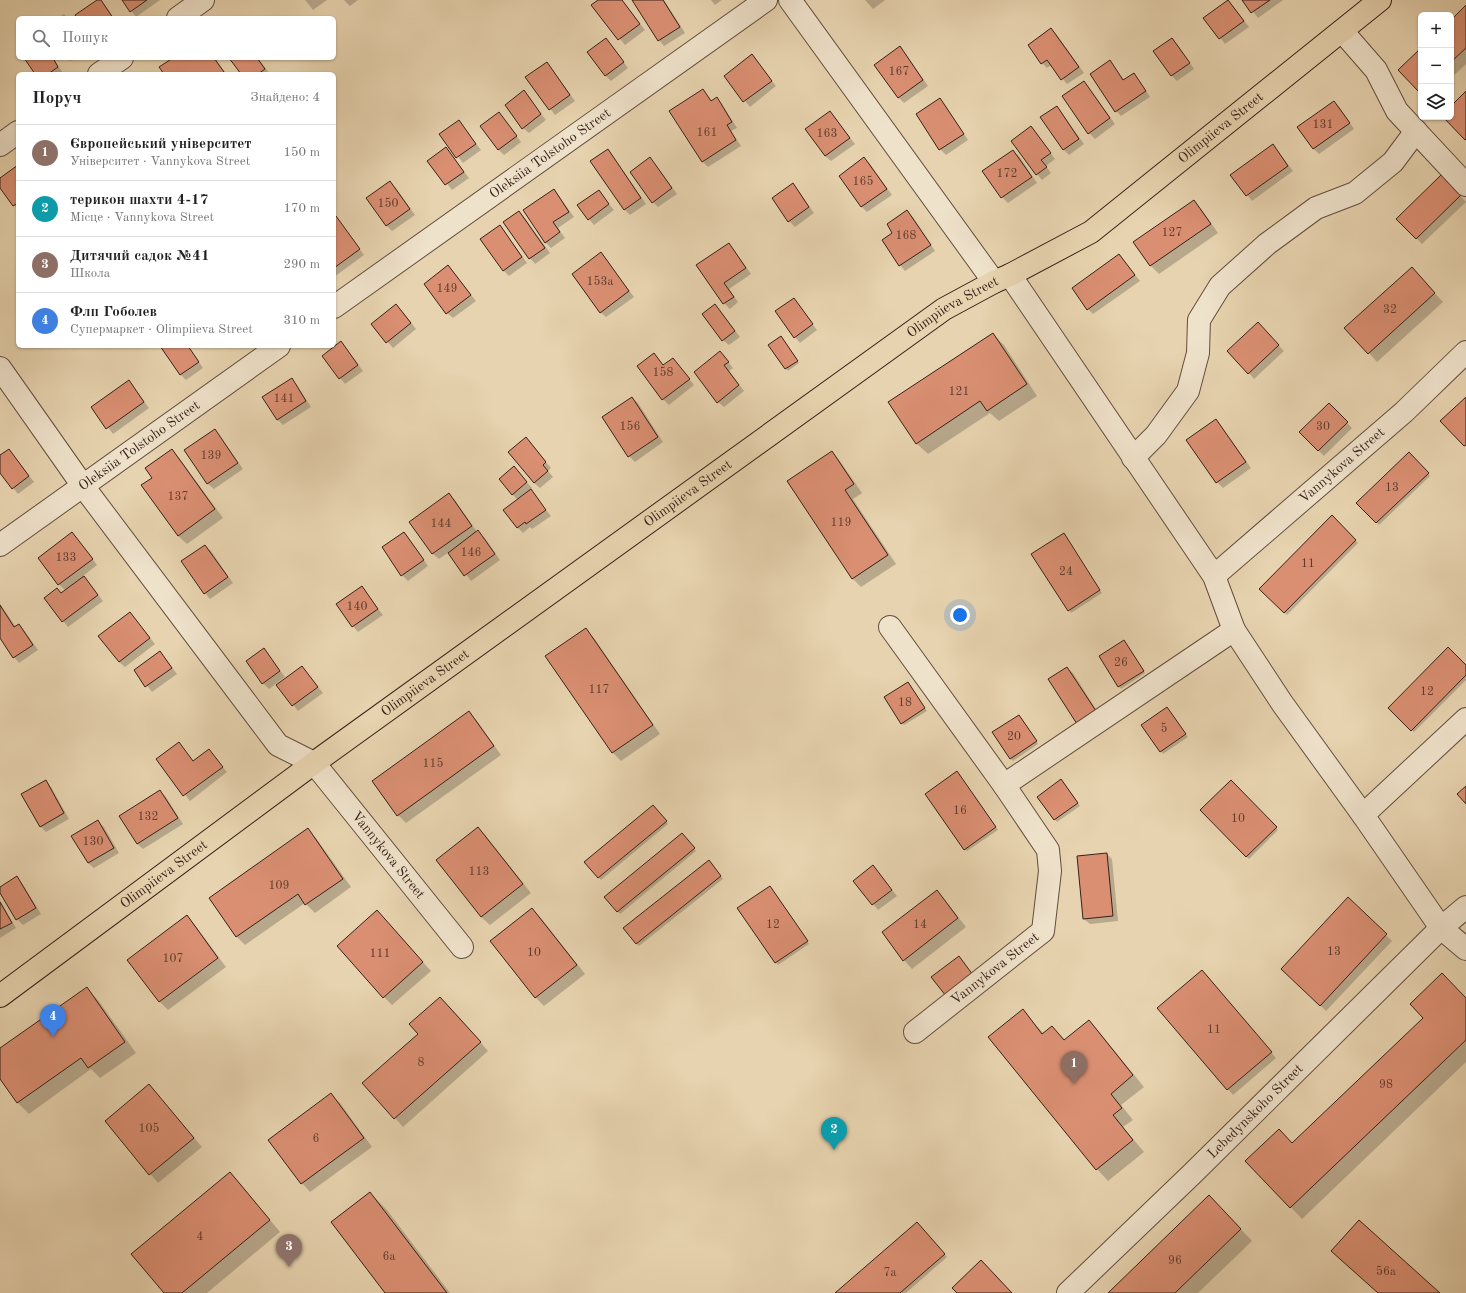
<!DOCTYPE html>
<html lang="uk">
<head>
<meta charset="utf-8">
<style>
	:root { --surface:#fff; --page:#f6f6f6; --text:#222; --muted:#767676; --line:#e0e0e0; --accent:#b45309 }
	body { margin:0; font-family:"Old Standard TT",serif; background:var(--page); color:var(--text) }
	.controls { position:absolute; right:12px; top:12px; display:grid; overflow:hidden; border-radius:6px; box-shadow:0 1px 3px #0004 }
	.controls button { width:36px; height:36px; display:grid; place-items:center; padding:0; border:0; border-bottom:1px solid var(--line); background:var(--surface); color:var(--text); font:20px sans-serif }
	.you { position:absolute; left:960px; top:615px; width:14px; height:14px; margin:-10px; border:3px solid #fff; border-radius:50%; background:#1a73e8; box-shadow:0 0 0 6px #1a73e833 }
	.badge { display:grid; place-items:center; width:26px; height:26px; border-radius:50%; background:var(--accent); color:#fff; font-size:13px; font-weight:700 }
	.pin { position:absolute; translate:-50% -33px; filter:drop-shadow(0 1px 2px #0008) }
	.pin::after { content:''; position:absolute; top:21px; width:14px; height:12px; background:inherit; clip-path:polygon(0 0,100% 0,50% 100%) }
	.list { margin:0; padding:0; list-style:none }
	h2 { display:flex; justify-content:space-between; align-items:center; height:52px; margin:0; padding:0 16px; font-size:17px }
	h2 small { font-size:13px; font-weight:400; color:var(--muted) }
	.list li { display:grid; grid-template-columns:26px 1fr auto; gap:12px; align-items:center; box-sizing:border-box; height:56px; padding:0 16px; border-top:1px solid var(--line) }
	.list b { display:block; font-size:15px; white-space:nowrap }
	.list p { margin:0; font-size:13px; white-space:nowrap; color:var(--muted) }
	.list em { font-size:13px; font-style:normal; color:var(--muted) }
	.icon { flex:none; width:22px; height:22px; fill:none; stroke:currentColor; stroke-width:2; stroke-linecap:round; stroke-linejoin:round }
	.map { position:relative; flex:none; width:1466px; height:1293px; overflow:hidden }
	.search { position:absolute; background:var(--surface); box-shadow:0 1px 3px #0004; left:16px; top:16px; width:320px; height:44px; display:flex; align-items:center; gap:10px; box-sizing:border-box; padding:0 14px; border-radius:6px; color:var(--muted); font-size:15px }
	.panel { position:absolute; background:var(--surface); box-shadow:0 1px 3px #0004; left:16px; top:72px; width:320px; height:276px; border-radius:6px }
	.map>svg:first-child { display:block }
	.shadow { fill:#0003 }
	.building { fill:#da8f72; stroke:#372119 }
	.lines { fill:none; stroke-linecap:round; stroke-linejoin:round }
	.minor-casing { stroke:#634e3e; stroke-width:24 }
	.major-casing { stroke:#372119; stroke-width:24 }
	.minor { stroke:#efe2cb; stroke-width:22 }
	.major { stroke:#e7d3af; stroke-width:22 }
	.labels { text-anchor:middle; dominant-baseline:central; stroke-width:3; stroke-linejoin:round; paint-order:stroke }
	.number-label { font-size:12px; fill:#603c2f }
	.street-label { font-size:14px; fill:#372119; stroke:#efe2cb }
</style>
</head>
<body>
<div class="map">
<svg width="1466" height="1293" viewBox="0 0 1466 1293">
	<rect width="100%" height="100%" fill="#e7d3af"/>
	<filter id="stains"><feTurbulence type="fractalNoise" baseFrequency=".005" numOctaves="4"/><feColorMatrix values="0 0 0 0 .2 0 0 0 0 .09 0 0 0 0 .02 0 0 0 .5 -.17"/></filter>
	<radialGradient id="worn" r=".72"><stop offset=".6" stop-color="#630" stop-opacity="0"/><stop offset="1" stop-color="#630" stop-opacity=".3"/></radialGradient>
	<path class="shadow" d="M99 0 105 5 114 18H78Z
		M123 0H160L136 17Z
		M305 0H327L313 10Z
		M344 0H358L350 6Z
		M599 0H622L645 30 625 45 593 5Z
		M633 0H664L685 33 664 46 659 40Z
		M711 0H722L715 5Z
		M865 0H885L873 9Z
		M1244 0H1283L1258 18Z
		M1229 1 1249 27 1225 44 1205 18Z
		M1466 7V64L1451 78V21Z
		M64 14 67 18H58Z
		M1051 29 1057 35 1084 73 1067 84 1052 65 1047 68 1042 63Z
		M606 39 628 68 611 81 605 75Z
		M1172 39 1177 44 1194 69 1177 81 1172 76 1154 51Z
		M900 48 905 53 928 86 904 103 898 97Z
		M752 56 776 86 750 107 725 76Z
		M25 58H53L63 73 61 74H36Z
		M68 58H76L71 61Z
		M174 58H215L226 74H165Z
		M230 58H258L270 74H242Z
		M1110 62 1125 81 1134 75 1139 80 1150 97 1121 116 1116 111Z
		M546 63 552 69 575 101 555 115 527 77Z
		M1084 82 1089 88 1115 124 1095 139 1089 133 1063 97Z
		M703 90 712 101 717 98 722 104 737 128 731 131 741 146 708 167 703 162Z
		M524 92 546 120 529 133 523 128Z
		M940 100 945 105 968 140 946 155 940 149 917 115Z
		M1334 102 1340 108 1354 129 1319 154 1313 148Z
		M1057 107 1062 113 1084 144 1069 155 1063 149Z
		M830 112 855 144 831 161 825 156Z
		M499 113 521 142 504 155 498 149Z
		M459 121 481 150 463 163 441 135Z
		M1031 127 1055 159 1046 166 1051 173 1042 180 1037 174Z
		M1273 145 1293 171 1252 201 1232 175Z
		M446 148 469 178 452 190 429 161Z
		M608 150 613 156 646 204 630 215 624 209Z
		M1013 151 1019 156 1037 183 1008 203 1002 197 984 171Z
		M864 158 870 164 892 195 867 212 862 207 840 176Z
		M650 159 655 164 677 194 658 207 653 202Z
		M18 166V210L0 186V179Z
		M1441 176 1466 202 1422 244 1398 219Z
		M390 183 396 188 415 215 392 231 387 226 368 199Z
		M793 185 798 190 814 213 795 227 789 221 773 198Z
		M554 190 559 196 574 217 558 228 565 238 551 248 545 242Z
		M598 191 614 210 594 225 589 219Z
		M1194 201 1202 210 1218 233 1159 274 1151 266 1135 242Z
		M519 212 525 218 550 253 535 264 530 258Z
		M907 212 913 217 935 251 905 271 900 265 893 233Z
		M336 217 341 223 364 255 334 277V219Z
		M500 227 505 232 527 263 509 276 503 270Z
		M729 244 734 250 751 274 729 289 738 302 730 309 724 303 698 266Z
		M601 254 634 297 606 317 600 312Z
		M1119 255 1140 281 1093 314 1088 309Z
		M448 266 476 301 453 318 447 313Z
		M1420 277 1443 302 1377 362 1369 353Z
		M793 299 817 330 800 343 795 337Z
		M402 311 416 329 393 348 373 324Z
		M720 311 740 337 729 345 723 340Z
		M1263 329 1284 351 1254 379 1249 373Z
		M993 334 1004 345 1037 396 999 421 990 413 928 454 916 443Z
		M783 340 799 363 788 371 770 345Z
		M161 346H188L203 368 186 380 181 375Z
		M346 348 363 371 345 384 323 356Z
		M720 353 733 368 729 371 744 391 724 407 718 402Z
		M654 354 664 366 673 359 694 385 669 405 663 399Z
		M292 379 297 385 311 407 283 425 277 419Z
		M129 381 149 408 113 434 92 407Z
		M632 398 638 403 663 442 635 462 629 456Z
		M1329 404 1352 428 1324 456 1300 432Z
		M1216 420 1221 426 1251 468 1223 488 1217 482 1188 440Z
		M215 430 220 436 243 469 214 489 208 484 185 450Z
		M531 444 551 468 548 471 553 477 540 488 534 483Z
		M9 450 34 482 18 494 0 471V457Z
		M172 450 180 459 223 518 187 544 178 536 143 486 153 478Z
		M832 452 840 461 862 493 853 499 896 564 861 587 853 579 788 481Z
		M1409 453 1430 476 1379 525 1357 503Z
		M514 468 532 488 530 490 551 516 532 529 530 527 523 533 517 527 518 500 512 494Z
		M449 495 455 500 477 532 484 537 500 560 471 581 449 552 439 559 433 554 411 522Z
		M1332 517 1358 543 1287 615 1260 589Z
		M72 533 97 565 83 576 89 583 103 601 68 627 45 598 62 594 66 591 59 584Z
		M404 533 409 539 428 566 408 581 402 575Z
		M1066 537 1102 593 1071 613 1033 554Z
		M205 546 211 551 233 583 210 599 205 593Z
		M362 588 383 615 358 632 353 626Z
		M0 604 16 627 19 625 24 630 38 650 19 663 14 657 0 637Z
		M135 619 155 644 125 667 119 662Z
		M585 629 594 638 660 734 621 761 613 753 546 656Z
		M1124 641 1145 673 1121 689 1119 686Z
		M264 649 285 677 269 689 263 683Z
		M160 652 177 674 152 692 135 670Z
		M1466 666V680L1414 732 1390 708Z
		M302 667 323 693 298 711 278 685Z
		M1067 668 1073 673 1101 717 1078 723Z
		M908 683 927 711 904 725 902 723Z
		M1167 708 1188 737 1163 754 1143 725Z
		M469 713 477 721 501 755 406 823 398 815Z
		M1019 716 1038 744 1013 761 1010 758Z
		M179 743 194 762 209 750 227 772 190 801 157 759Z
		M960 775 998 830 967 851 964 849Z
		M46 781 51 787 69 819 46 832 41 827Z
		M1231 781 1278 830 1249 859 1201 810Z
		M1064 783 1080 806 1057 822 1039 797Z
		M160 791 166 797 183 824 143 849 137 844Z
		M655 808 668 824 601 880 585 862Z
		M98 822 104 827 119 853 94 868 88 863 73 837Z
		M478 828 486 836 531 893 490 925 481 917Z
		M308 830 316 838 351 887 315 913 305 903 245 945 236 936Z
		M684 837 696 851 620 914 606 897Z
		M1107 854 1112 859 1118 921 1090 924 1084 919Z
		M711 864 723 879 639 946 636 943Z
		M873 867 897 896 878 910 855 881Z
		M17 878 22 883 41 914 23 925 17 919 0 891V888Z
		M770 887 809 944 778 965 739 908Z
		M937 891 945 900 966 927 912 969 904 960Z
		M1348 899 1392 941 1326 1011 1282 969Z
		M0 900 16 928 0 938Z
		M532 909 541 918 585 974 544 1006 536 998 491 941Z
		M187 917 195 925 226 967 168 1010 160 1002 129 960Z
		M385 920 431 971 392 1005 384 997Z
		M1207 977 1276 1058 1233 1095 1158 1008Z
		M87 989 98 1000 136 1053 100 1078 91 1069 29 1114 17 1102 0 1078V1049Z
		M1466 999V1062L1302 1219 1247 1161 1292 1144Z
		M449 1006 488 1051 403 1127 364 1083Z
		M1023 1011 1044 1034 1052 1027 1066 1041 1089 1022 1100 1033 1144 1087 1121 1105 1133 1120 1123 1127 1144 1152 1108 1181 1097 1169 990 1037Z
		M149 1085 202 1147 158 1183 106 1121Z
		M331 1095 340 1103 372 1147 310 1192 302 1183 270 1140Z
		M230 1174 241 1185 280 1232 207 1293H165Z
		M370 1193 387 1210 450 1293H386Z
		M1221 1208 1252 1241 1198 1293H1109Z
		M919 1225 947 1257 906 1293H837Z"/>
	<path class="building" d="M97 0H101L113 18H77L75 15Z
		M122 0H147L130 12Z
		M598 0H622L640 24 618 40 591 5Z
		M632 0H663L680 27 658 41Z
		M1228 0 1244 21 1219 39 1203 18Z
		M1242 0H1270L1251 13Z
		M1466 5V48L1451 62V20Z
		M1051 28 1079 67 1061 80 1047 60 1041 64 1028 45Z
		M606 38 624 62 605 76 587 52Z
		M1172 38 1190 63 1171 76 1153 51Z
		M900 46 923 80 898 98 874 65Z
		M1421 48V91L1419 92 1398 70Z
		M752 54 772 81 743 102 724 76Z
		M24 58H53L58 67 48 74H35Z
		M173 58H214L224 72 221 74H164L159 67Z
		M229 58H257L265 69 258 74H241Z
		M1110 60 1123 80 1134 73 1146 91 1115 112 1090 74Z
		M547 62 570 95 549 110 525 77Z
		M1084 81 1110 118 1088 134 1062 96Z
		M703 89 711 101 717 97 732 122 727 125 736 140 702 162 669 111Z
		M524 90 541 114 522 129 505 105Z
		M1466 91V139L1465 140 1443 117H1451V106Z
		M940 98 964 134 939 150 916 114Z
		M1334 101 1350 123 1313 149 1297 127Z
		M1057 106 1079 139 1063 150 1040 117Z
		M830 111 850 138 825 156 805 129Z
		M499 112 517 136 498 150 480 126Z
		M459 120 476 144 456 158 439 134Z
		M1031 126 1051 153 1041 160 1047 167 1036 175 1011 141Z
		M1273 144 1288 166 1246 196 1230 175Z
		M446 147 464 172 445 185 427 161Z
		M608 149 641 198 624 210 590 161Z
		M1013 150 1032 177 1001 198 982 171Z
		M650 157 672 188 652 203 630 172Z
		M864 157 887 189 861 207 839 176Z
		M18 165V203L13 206 0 188V178Z
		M1441 175 1461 195 1416 239 1396 219Z
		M390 181 410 209 386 226 366 198Z
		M793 183 809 207 788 222 772 198Z
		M554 189 569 212 553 222 560 232 545 243 523 210Z
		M599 190 609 204 588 220 577 205Z
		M1194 200 1211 224 1150 266 1133 242Z
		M907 210 931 245 899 266 882 240 892 233 887 224Z
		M519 211 545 248 529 259 503 222Z
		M336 216 360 249 334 268V217Z
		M500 225 522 257 503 271 480 239Z
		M729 243 746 268 724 283 734 297 723 304 696 265Z
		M601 252 629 291 600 313 572 274Z
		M1119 254 1135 275 1087 310 1072 288Z
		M448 265 471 295 446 314 424 284Z
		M1412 267 1435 293 1368 354 1344 328Z
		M794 298 813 324 794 338 775 311Z
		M396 304 411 323 386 343 371 324Z
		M715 304 735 331 722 341 702 314Z
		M1258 322 1279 345 1248 374 1227 351Z
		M993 333 1027 384 987 411 980 401 916 444 888 402Z
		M781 336 798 361 785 369 768 345Z
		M341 341 358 365 339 379 322 356Z
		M160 346H188L199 362 180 375Z
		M720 351 729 362 724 365 739 385 717 403 694 372Z
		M654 353 663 365 673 358 690 379 662 400 637 366Z
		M292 378 306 401 277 420 262 397Z
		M129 380 144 402 106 429 91 407Z
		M632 397 658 437 628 457 602 417Z
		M1466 397V445L1464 446 1440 421Z
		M1329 403 1348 422 1318 451 1299 432Z
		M1216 419 1246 462 1216 483 1186 440Z
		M215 429 238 463 207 484 184 450Z
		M526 437 546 462 543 465 548 471 534 483 508 452Z
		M9 449 29 476 12 489 0 473V455Z
		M172 449 215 509 178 536 141 485 152 478 145 468Z
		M832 451 854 484 845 490 888 555 852 579 787 481Z
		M1409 452 1429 473 1376 523 1356 503Z
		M514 466 527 482 512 495 499 479Z
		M531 489 546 510 526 524 525 522 517 528 503 510Z
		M449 493 472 526 432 554 409 522Z
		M1332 515 1356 540 1284 613 1259 589Z
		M478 530 495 554 464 576 448 553Z
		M72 532 93 559 58 585 38 558Z
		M404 532 424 560 401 576 382 547Z
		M1064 533 1100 590 1068 611 1031 554Z
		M205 545 228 577 204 594 181 561Z
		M84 576 98 595 62 622 44 598 57 588 61 593Z
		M362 586 378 609 352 627 336 604Z
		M0 605 14 627 19 624 33 645 13 658 0 638Z
		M130 612 150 638 119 662 98 636Z
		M586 628 653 725 612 753 545 656Z
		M1124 640 1144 671 1118 687 1099 656Z
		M1448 647 1466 665V675L1411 731 1388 708Z
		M264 648 280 671 262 684 246 661Z
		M160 651 172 668 145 687 134 670Z
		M302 666 318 687 292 706 276 685Z
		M1067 667 1096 711 1077 724 1048 679Z
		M908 682 925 708 901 724 884 697Z
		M1167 707 1186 734 1160 752 1141 725Z
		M469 711 494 746 397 816 372 781Z
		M1019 715 1037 741 1010 759 992 732Z
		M179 742 193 761 209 749 223 767 183 796 156 759Z
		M957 771 996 827 964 850 925 794Z
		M1061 779 1078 803 1054 820 1037 797Z
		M46 780 64 813 40 827 21 794Z
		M1231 780 1277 827 1246 857 1200 810Z
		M1466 786V804L1457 794Z
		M160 790 178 818 137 844 119 816Z
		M653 805 667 821 598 878 584 862Z
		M98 820 114 848 88 863 71 836Z
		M478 827 523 884 481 917 436 860Z
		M308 828 343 879 305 905 298 894 236 937 209 898Z
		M682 833 695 848 617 912 604 897Z
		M1107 853 1113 916 1083 919 1077 856Z
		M709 860 721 876 636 944 623 928Z
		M873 865 892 890 872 905 853 881Z
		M17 876 36 908 16 920 0 893V887Z
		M770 886 808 941 775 963 737 908Z
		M937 890 958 918 903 961 882 932Z
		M1348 897 1387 934 1320 1006 1281 969Z
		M0 902 12 923 0 929Z
		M532 908 577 965 535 998 490 941Z
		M377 910 423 962 383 998 337 946Z
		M187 915 218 958 159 1002 127 960Z
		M959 956 973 975 946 996 931 977Z
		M1202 970 1272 1052 1227 1090 1157 1008Z
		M1442 973 1466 998V1040L1290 1208 1245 1161 1279 1129 1292 1143 1423 1018 1410 1004Z
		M87 987 125 1042 88 1068 81 1058 17 1103 0 1079V1048Z
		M440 997 481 1042 394 1119 362 1083 418 1034 409 1024Z
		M1023 1009 1042 1034 1052 1026 1064 1040 1089 1020 1133 1075 1111 1094 1122 1108 1113 1115 1133 1140 1096 1170 988 1037Z
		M149 1084 194 1138 149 1175 105 1121Z
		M331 1093 364 1138 301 1184 268 1140Z
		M230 1172 270 1220 182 1293H164L131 1254Z
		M370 1192 447 1293H385L331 1222Z
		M1209 1195 1241 1229 1175 1293H1108Z
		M1359 1220 1440 1293H1378L1331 1251Z
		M917 1222 945 1254 900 1293H835Z
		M981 1260 1012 1293H957L952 1288Z"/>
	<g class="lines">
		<g class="minor-casing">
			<g id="minor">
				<path d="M790 0 994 282"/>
				<path d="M178 18 203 0"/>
				<path d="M1342 31 1376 70 1397 111 1466 185"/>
				<path d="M99 74 122 58"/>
				<path d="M0 145 18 132"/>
				<path d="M1010 275 1214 576 1234 630 1282 703 1363 815 1441 928 1466 949"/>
				<path id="s1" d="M334 307 766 0"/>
				<path id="s2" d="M0 368 83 486 278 745 314 763 462 947"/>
				<path d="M1133 458 1156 435 1188 391 1198 353 1199 320 1220 286 1267 244 1316 208 1355 193 1393 162 1416 131"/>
				<path id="s3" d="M0 545 279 346"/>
				<path id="s4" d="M1214 576 1404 412 1466 352"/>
				<path d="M890 627 1004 785"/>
				<path d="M1363 815 1466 719"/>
				<path id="s5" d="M915 1032 1043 931 1050 871 1048 850 1004 785 1234 630"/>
				<path id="s6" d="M1068 1293 1192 1174 1441 928 1466 907"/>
			</g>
		</g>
		<g class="major-casing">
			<g id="major">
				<path id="s7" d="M0 996 314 763 944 309 994 282 1010 275 1091 232 1380 0"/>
			</g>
		</g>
		<use href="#minor" class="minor"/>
		<use href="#major" class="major"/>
	</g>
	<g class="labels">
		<g class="number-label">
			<text x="899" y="72">167</text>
			<text x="1323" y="125">131</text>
			<text x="707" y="133">161</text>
			<text x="827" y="134">163</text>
			<text x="1007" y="174">172</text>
			<text x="863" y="182">165</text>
			<text x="388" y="204">150</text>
			<text x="1172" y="233">127</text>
			<text x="906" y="236">168</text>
			<text x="600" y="282">153а</text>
			<text x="447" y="289">149</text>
			<text x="1390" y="310">32</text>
			<text x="663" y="373">158</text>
			<text x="959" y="392">121</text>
			<text x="284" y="399">141</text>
			<text x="630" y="427">156</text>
			<text x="1323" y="427">30</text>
			<text x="211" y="456">139</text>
			<text x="1392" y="488">13</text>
			<text x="178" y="497">137</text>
			<text x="841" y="523">119</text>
			<text x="441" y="524">144</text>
			<text x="471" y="553">146</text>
			<text x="66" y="558">133</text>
			<text x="1308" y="564">11</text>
			<text x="1066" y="572">24</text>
			<text x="357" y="607">140</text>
			<text x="1121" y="663">26</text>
			<text x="599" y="690">117</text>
			<text x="1427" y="692">12</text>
			<text x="905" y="703">18</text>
			<text x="1164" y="729">5</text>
			<text x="1014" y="737">20</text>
			<text x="433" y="764">115</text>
			<text x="960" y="811">16</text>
			<text x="148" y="817">132</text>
			<text x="1238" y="819">10</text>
			<text x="93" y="842">130</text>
			<text x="479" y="872">113</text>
			<text x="279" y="886">109</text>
			<text x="773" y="925">12</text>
			<text x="920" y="925">14</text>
			<text x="1334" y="952">13</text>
			<text x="534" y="953">10</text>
			<text x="380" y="954">111</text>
			<text x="173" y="959">107</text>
			<text x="1214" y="1030">11</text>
			<text x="421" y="1063">8</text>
			<text x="1386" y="1085">98</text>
			<text x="149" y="1129">105</text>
			<text x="316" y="1139">6</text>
			<text x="200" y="1237">4</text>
			<text x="389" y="1257">6а</text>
			<text x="1175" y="1261">96</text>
			<text x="1386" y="1272">56а</text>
			<text x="890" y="1273">7а</text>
		</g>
		<g class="street-label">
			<text stroke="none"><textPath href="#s7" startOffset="1500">Olimpiieva Street</textPath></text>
			<text stroke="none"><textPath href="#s1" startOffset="265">Oleksiia Tolstoho Street</textPath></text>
			<text stroke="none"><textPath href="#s7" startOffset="1176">Olimpiieva Street</textPath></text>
			<text stroke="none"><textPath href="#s3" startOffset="171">Oleksiia Tolstoho Street</textPath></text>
			<text stroke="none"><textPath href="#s4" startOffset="169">Vannykova Street</textPath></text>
			<text stroke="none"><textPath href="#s7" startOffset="852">Olimpiieva Street</textPath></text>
			<text stroke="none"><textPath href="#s7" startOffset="528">Olimpiieva Street</textPath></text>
			<text stroke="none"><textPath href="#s2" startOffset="627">Vannykova Street</textPath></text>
			<text stroke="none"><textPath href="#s7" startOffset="204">Olimpiieva Street</textPath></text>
			<text stroke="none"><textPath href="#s5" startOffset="102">Vannykova Street</textPath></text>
			<text stroke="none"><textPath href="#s6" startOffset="261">Lebedynskoho Street</textPath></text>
		</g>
	</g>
	<rect width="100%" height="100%" filter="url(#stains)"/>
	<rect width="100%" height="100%" fill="url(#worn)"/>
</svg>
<div class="controls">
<button>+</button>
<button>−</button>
<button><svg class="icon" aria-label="layers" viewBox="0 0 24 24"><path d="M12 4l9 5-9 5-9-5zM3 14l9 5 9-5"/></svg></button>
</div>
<div class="you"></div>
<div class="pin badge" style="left:1074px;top:1084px;background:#8d6e63">1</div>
<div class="pin badge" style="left:834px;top:1150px;background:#0f9aa8">2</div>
<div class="pin badge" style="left:289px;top:1267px;background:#8d6e63">3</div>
<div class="pin badge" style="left:53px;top:1037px;background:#3f7fe0">4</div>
<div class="search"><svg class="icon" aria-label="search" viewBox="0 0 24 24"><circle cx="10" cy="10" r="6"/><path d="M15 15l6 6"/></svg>Пошук</div>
<section class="panel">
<h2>Поруч<small>Знайдено: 4</small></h2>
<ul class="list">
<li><span class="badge" style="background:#8d6e63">1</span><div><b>Європейський університет</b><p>Університет · Vannykova Street</p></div><em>150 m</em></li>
<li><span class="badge" style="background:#0f9aa8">2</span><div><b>терикон шахти 4-17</b><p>Місце · Vannykova Street</p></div><em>170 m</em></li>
<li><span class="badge" style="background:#8d6e63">3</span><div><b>Дитячий садок №41</b><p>Школа</p></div><em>290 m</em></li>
<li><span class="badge" style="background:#3f7fe0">4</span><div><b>Флп Гоболев</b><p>Супермаркет · Olimpiieva Street</p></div><em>310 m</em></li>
</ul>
</section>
</div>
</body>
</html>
